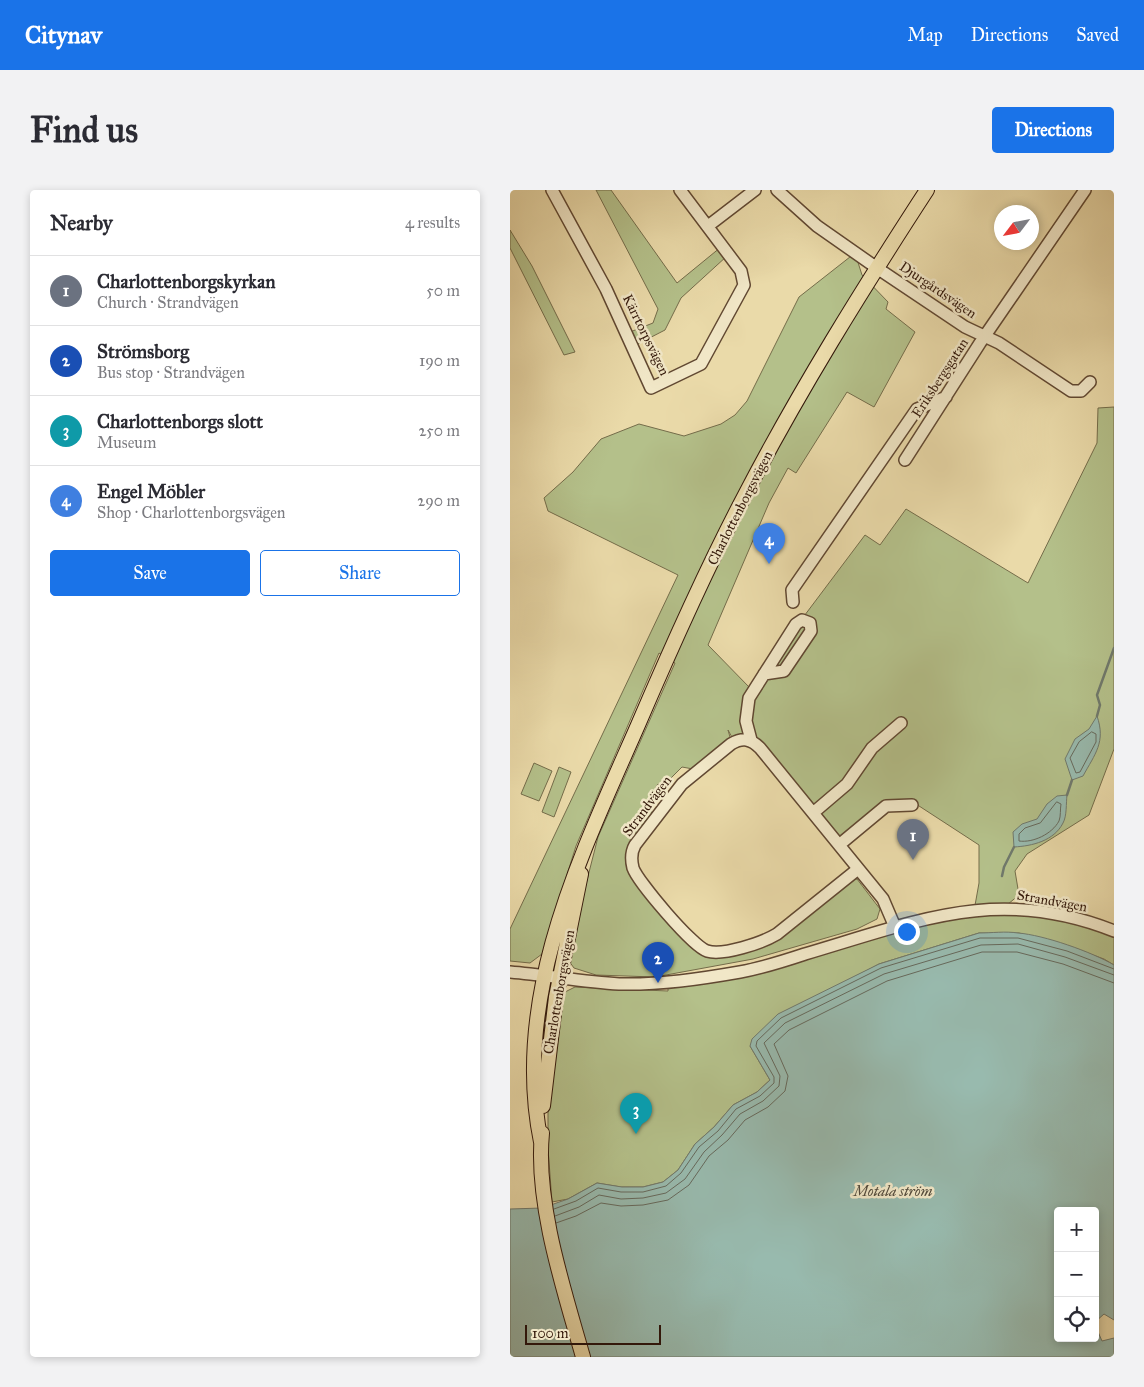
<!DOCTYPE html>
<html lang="en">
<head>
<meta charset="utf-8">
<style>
	:root { --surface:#fff; --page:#f2f2f3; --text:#2b2b33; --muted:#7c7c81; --line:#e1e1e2; --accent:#1a73e8 }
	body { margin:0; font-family:"IM FELL Great Primer",serif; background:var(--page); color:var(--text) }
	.controls { position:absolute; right:15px; bottom:15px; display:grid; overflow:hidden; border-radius:5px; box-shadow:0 2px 8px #0003 }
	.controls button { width:45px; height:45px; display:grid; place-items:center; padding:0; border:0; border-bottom:1px solid var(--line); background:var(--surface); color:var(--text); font:25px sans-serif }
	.compass { position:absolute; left:484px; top:15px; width:45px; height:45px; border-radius:50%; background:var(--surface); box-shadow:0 2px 8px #0003; rotate:238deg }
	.scale { position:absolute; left:15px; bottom:12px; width:136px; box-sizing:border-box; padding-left:5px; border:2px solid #33180a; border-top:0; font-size:14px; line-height:18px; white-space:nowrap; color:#33180a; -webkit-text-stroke:4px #f1e7c7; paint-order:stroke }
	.you { position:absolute; left:396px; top:741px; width:18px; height:18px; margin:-12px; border:4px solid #fff; border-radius:50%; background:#1a73e8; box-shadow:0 0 0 8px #1a73e833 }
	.badge { display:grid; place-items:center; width:32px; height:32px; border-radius:50%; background:var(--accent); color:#fff; font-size:16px; font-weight:700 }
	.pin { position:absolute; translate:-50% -41px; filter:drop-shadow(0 1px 2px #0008) }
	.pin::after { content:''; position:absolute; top:26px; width:18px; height:15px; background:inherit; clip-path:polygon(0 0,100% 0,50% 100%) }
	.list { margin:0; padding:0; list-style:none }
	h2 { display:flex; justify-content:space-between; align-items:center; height:65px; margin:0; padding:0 20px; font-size:21px }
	h2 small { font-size:16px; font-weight:400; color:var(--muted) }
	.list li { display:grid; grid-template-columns:32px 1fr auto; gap:15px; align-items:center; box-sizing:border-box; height:70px; padding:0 20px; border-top:1px solid var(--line) }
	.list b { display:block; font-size:19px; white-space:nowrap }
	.list p { margin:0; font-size:16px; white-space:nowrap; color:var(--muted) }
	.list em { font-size:16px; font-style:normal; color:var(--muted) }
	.actions { display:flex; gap:10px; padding:15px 20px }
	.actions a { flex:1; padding:11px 0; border:1px solid var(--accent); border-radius:5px; text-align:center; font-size:18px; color:var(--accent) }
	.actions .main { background:var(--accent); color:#fff }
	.icon { flex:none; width:28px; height:28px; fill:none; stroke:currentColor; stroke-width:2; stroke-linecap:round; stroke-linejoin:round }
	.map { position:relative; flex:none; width:604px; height:1167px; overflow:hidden; border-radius:5px }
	header { display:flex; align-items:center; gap:30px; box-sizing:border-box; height:70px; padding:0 25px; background:var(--accent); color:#fff }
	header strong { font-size:24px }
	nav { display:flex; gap:28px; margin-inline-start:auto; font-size:18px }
	.intro { display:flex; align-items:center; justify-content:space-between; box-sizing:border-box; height:120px; padding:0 30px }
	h1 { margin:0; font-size:35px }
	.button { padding:12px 22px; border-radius:5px; background:var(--accent); color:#fff; font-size:18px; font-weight:700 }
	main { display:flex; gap:30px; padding:0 30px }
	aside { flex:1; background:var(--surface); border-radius:5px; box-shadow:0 2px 8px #0003 }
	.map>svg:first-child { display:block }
	.green { fill:#b4c08a; stroke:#746c4a }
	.water { fill:#98baae; stroke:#70796c }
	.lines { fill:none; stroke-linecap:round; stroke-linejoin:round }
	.shore { stroke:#66695c; stroke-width:1 }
	.stream { stroke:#70796c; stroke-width:2.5 }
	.minor-casing { stroke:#614832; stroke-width:14 }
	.major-casing { stroke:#33180a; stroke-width:16 }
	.minor { stroke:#f1e7c7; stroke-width:11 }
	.major { stroke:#eadaa9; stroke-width:14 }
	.labels { text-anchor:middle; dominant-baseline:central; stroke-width:5; stroke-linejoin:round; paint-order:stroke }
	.street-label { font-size:14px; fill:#33180a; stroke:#f1e7c7 }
	.water-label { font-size:15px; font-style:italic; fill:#51493b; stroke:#f1e7c7 }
</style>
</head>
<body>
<header>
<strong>Citynav</strong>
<nav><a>Map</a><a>Directions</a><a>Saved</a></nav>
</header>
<div class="intro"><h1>Find us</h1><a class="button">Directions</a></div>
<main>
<aside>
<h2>Nearby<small>4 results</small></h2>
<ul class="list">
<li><span class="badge" style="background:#6b7280">1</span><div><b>Charlottenborgskyrkan</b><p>Church · Strandvägen</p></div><em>50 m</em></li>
<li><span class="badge" style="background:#1a4fb4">2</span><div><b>Strömsborg</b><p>Bus stop · Strandvägen</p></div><em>190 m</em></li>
<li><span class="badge" style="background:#0f9aa8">3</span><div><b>Charlottenborgs slott</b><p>Museum</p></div><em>250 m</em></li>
<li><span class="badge" style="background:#3f7fe0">4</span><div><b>Engel Möbler</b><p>Shop · Charlottenborgsvägen</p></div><em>290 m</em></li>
</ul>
<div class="actions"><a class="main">Save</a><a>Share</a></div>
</aside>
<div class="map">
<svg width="604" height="1167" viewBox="0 0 604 1167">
	<rect width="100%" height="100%" fill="#eadaa9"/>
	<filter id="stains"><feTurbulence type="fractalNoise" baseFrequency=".004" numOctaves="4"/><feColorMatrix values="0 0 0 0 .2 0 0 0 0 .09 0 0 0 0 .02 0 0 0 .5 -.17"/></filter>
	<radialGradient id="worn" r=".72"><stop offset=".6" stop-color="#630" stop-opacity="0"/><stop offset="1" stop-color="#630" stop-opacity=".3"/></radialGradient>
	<path class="green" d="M86 0H101L167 93 211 57 217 66 171 108 155 140 120 158 115 144 143 133 148 119Z
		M0 40 22 76 65 162 54 165 0 58Z
		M345 63 352 85 378 112 376 119 405 142 364 217 337 202 286 283 278 278 259 313 198 455 240 498 355 345 370 355 396 319 518 393 587 253 588 218 604 217V559L579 625 517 664 505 681 509 705 492 719 604 741V775L594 769 558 756 509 743H469L369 774 335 792 240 856 260 890 247 902 223 915 204 937 185 954 168 980 153 992 133 997H111L87 993 58 1009 42 1012 38 958V923L48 815 55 802 65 797 158 801V793L464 721 469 693V655L406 614 382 618 325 654 241 550 224 551 218 540 220 547 183 579 172 577 160 589 147 595 141 609 142 624 120 660 131 699 180 757 192 764 271 747 340 690 347 689 370 719 367 729 347 739 243 769 145 787 86 785 64 778 59 771 63 745 88 647 165 473 149 463 66 656 32 764 20 773 0 771V739L168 385 38 321 34 308 63 282 91 249 129 234 174 246 211 234 225 225 237 211 289 107Z
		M24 573 42 581 29 611 11 604Z
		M49 577 61 582 44 627 32 622Z"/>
	<path class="water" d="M587 526C596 552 585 564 573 586L562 590 555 569 565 549 579 539Z
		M557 605C556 613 557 626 553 633 544 651 522 656 504 657L503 642 512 634 527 629 537 614 547 606Z
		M469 743C482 743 495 741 508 743 534 745 582 762 604 775V1130L594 1124 585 1132V1021H548V1148H585V1135L592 1151 604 1148V1167H0V1019L32 1018 58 1009 87 993 112 997H133L153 992 168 980 185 954 204 937 223 915 247 902 260 890 240 856 242 849 268 824 369 774Z"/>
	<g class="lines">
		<path class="shore" d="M582 542 586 544V552L570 582 566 583 560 568 569 552Z
			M547 612 551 614C550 619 551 626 549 631 542 644 523 653 509 651V644L515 638 530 633Z
			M44 1019 66 1011 88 998 111 1002H133L156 996 171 983 189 957 208 941 226 919 250 906 264 893V887L246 856 247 851 271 828 371 778 470 748H508L557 761 604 779
			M45 1026 69 1017 89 1005 111 1009 133 1008 156 1003 175 989 194 962 212 945 230 924 253 911 269 896 270 886 254 853 275 833 374 784 471 755 508 754 555 767 604 785
			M46 1033 66 1026 91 1013 111 1016 133 1015 158 1010 179 995 199 966 218 950 235 930 258 917 275 901 278 886 264 854 279 840 377 791 472 762H507L553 774 604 793"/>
		<path class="stream" d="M587 526 590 515 587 505 604 458
			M557 605 562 590
			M492 686 494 677 504 657"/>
		<g class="minor-casing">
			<path id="minor" d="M42 0 96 99 141 198 191 174 234 95 231 81 170 0
				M267 0 307 36 367 78 455 137 489 153 561 201H571L580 192
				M198 36 245 0
				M395 270 470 153 575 0
				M283 412 282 400 407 219 436 207
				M241 550 236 531 239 508 286 434 292 430 300 433 301 441 274 481 254 484
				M303 623 337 594 362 558 391 533
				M329 655 376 616 402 615
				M348 679 267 744C252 753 213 766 197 761 183 757 128 692 123 678 121 670 121 662 125 655L172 594 221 554C233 547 241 549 250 558L373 709 385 737
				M0 782C36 785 73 792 109 794 150 795 190 789 230 782 252 778 274 771 295 764 407 731 489 695 604 741"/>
		</g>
		<g class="major-casing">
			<path id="major" d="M33 916 46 807 71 684
				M32 943C25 1013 54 1100 73 1167
				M31 952C1 806 71 665 128 535 161 458 195 381 234 307 289 201 352 100 417 0"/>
		</g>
		<use href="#minor" class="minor"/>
		<use href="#major" class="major"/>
	</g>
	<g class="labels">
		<g class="street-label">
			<text transform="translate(428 100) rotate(34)">Djurgårdsvägen</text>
			<text transform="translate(136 145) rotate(64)">Kärrtorpsvägen</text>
			<text transform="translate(430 188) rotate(-57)">Eriksbergsgatan</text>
			<text transform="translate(230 318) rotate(-63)">Charlottenborgsvägen</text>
			<text transform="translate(137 616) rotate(-53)">Strandvägen</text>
			<text transform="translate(542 711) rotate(10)">Strandvägen</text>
			<text transform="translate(49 802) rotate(-80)">Charlottenborgsvägen</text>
		</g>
		<g class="water-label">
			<text x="383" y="1001">Motala ström</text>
		</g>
	</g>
	<rect width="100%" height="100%" filter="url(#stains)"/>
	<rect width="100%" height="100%" fill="url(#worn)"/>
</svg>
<div class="controls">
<button>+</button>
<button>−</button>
<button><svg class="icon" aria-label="locate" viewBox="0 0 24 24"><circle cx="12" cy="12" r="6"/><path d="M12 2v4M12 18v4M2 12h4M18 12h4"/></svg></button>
</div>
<svg class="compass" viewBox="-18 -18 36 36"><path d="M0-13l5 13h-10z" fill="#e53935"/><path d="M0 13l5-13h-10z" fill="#7c7c81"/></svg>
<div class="scale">100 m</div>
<div class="you"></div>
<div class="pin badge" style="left:403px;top:670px;background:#6b7280">1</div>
<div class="pin badge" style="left:148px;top:793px;background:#1a4fb4">2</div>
<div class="pin badge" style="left:126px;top:944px;background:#0f9aa8">3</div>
<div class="pin badge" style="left:259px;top:374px;background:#3f7fe0">4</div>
</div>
</main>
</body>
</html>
